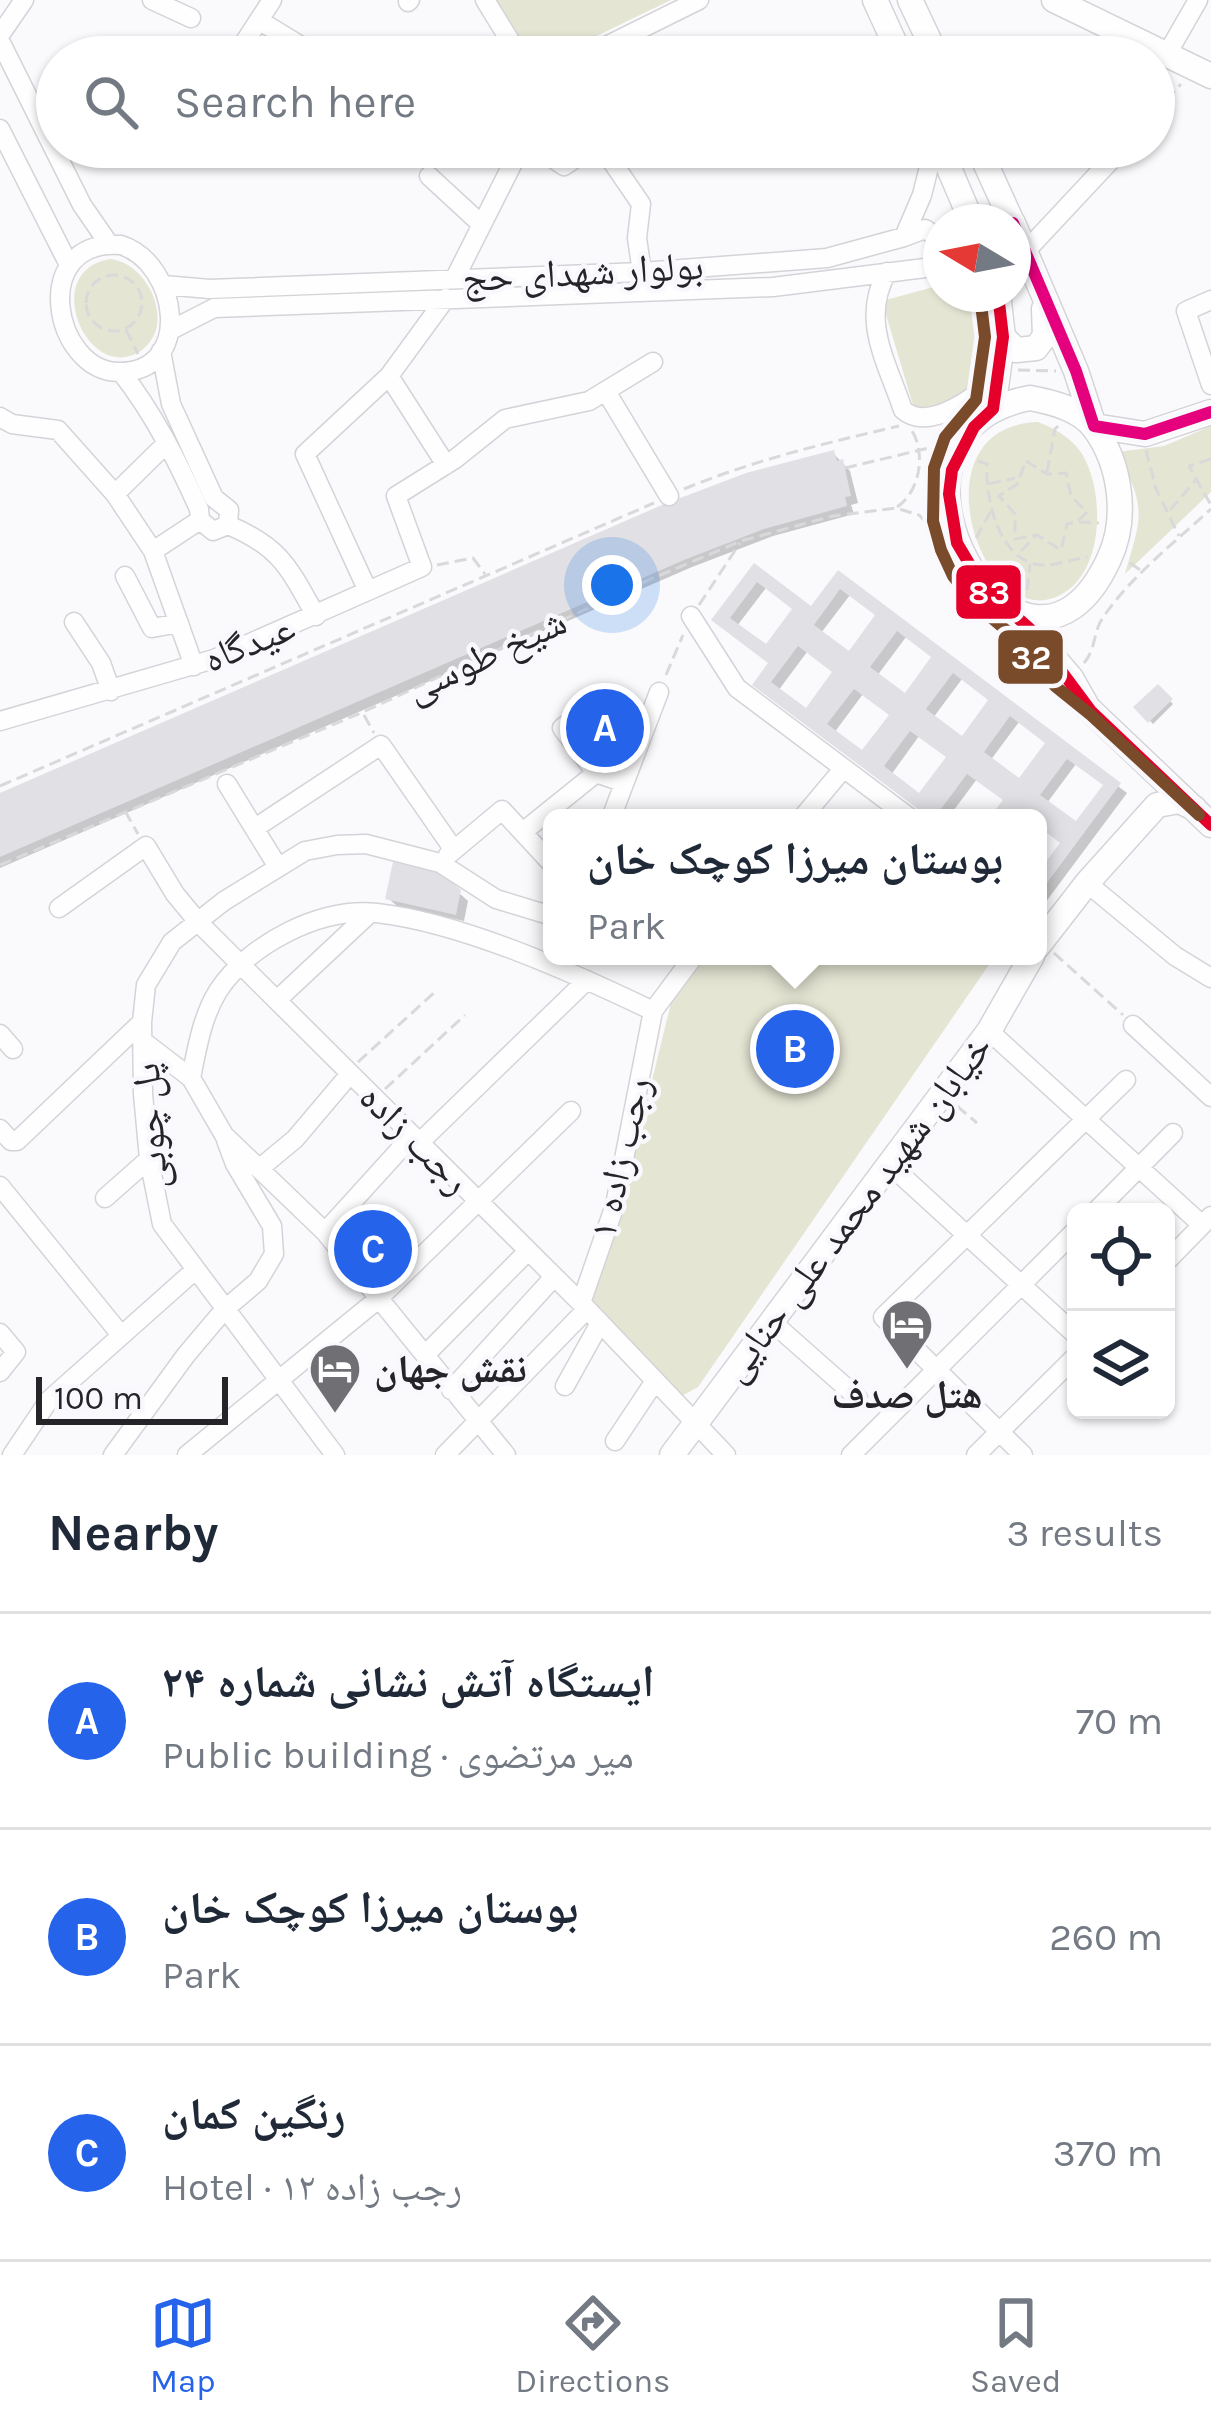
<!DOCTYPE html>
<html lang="en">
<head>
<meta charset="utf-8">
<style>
	:root { --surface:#fff; --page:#f6f6f7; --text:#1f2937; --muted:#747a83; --line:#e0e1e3; --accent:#2563eb }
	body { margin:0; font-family:Karla,"Noto Naskh Arabic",sans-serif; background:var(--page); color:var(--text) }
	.controls { position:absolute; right:36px; bottom:36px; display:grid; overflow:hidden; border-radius:18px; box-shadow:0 3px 9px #0004 }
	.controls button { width:108px; height:108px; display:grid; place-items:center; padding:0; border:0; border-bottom:3px solid var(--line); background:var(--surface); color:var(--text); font:60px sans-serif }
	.compass { position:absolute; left:923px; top:204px; width:108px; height:108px; border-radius:50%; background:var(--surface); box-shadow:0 3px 9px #0004; rotate:280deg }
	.scale { position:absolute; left:36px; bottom:30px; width:192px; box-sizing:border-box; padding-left:12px; border:6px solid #252429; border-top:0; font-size:33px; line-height:42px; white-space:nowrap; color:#252429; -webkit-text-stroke:9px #f9f8fd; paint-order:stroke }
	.you { position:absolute; left:612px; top:585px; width:42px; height:42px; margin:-30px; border:9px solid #fff; border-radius:50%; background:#1a73e8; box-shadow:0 0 0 18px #1a73e833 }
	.badge { display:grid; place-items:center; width:78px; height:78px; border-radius:50%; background:var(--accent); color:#fff; font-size:39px; font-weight:700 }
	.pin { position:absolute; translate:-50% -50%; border:6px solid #fff; box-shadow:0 3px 12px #0006 }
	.popup { position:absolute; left:543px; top:809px; width:504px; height:156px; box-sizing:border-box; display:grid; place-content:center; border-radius:18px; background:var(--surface); filter:drop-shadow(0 3px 9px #0005); font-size:39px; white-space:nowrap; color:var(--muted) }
	.popup b { font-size:45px; color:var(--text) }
	.popup::after { content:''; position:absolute; left:50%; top:100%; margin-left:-24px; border:24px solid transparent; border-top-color:var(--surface) }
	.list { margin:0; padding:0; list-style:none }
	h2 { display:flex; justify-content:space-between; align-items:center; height:156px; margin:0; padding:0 48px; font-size:51px }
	h2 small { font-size:39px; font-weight:400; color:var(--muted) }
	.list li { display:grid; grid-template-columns:78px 1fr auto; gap:36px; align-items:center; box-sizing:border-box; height:216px; padding:0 48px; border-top:3px solid var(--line) }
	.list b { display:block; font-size:45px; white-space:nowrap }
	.list p { margin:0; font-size:39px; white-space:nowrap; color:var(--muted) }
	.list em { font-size:39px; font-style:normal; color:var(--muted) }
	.icon { flex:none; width:66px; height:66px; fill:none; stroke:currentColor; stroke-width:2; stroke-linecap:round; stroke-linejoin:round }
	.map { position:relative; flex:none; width:1211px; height:1455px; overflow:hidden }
	.search { position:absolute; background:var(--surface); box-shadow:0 3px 9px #0004; left:36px; right:36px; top:36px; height:132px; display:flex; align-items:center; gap:30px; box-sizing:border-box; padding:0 42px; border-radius:66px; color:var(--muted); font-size:45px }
	.sheet { height:804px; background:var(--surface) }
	nav { display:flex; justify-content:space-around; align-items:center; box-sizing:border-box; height:168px; border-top:3px solid var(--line); background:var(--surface); font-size:33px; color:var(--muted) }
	nav a { display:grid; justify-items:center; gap:6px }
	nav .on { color:var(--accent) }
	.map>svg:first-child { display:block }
	.green { fill:#e4e5d3 }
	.shadow { fill:#0003; fill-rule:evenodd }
	.building { fill:#e1e0e4; fill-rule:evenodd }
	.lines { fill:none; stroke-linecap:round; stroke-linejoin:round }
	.minor-casing { stroke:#d4d3d8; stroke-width:21 }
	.major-casing { stroke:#d4d3d8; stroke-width:27 }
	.path { stroke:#d9d9d9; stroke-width:3; stroke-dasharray:12 6; stroke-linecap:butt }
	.minor { stroke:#fefeff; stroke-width:18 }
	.major { stroke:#fefeff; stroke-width:24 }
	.bus-1-casing { stroke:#f9f8fd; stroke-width:21 }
	.bus-2-casing { stroke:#f9f8fd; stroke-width:21 }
	.bus-3-casing { stroke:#f9f8fd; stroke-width:21 }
	.bus-1 { stroke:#e4002b; stroke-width:12 }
	.bus-2 { stroke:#7a4b2a; stroke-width:12 }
	.bus-3 { stroke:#e5007d; stroke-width:12 }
	.labels { text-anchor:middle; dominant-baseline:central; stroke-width:9; stroke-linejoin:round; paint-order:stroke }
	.street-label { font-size:39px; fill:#252429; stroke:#f9f8fd }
	.poi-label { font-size:39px; font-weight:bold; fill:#252429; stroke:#f9f8fd; text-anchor:start }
	.line-badge { stroke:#f9f8fd; stroke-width:4.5 }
	.badge-label { font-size:33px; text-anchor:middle; font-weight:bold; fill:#fff }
</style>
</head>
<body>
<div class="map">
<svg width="1211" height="1455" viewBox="0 0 1211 1455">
	<rect width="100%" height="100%" fill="#faf9fc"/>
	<path class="green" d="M493 0H671L553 57H528Z
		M110 259C140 262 164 300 156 330 153 339 147 347 139 352 87 383 39 271 110 259Z
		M941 285V294H977L988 311V325L983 360 971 387 948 402 915 412 882 301Z
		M1038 422C1056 429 1072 438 1082 454 1103 488 1104 557 1073 586 990 660 905 426 1038 422Z
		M1211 426V492L1125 574C1142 515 1147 509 1117 452L1164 446Z
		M698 956H995L698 1387 680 1397 589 1299 621 1206 673 995Z"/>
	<path class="shadow" d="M833 453 850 471 858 503 851 505 854 514 773 536 692 567 0 868V796Z
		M755 567 812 610 838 574 1127 793 1045 903 1038 898V877L1063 844 1038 825V818H993L1006 801 977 779 948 818H932L764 692 772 664 723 628ZM766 588 795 610 766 648 737 626ZM850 595 878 616 849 655 821 633ZM906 637 934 658 905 697 877 676ZM807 652 835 673 806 712 778 691ZM962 679 991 701 962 740 933 718ZM863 694 892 716 863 754 834 733ZM1019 722 1048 744 1020 783 990 761ZM919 736 949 758 920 797 891 775ZM1076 764 1106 786 1077 825 1047 803Z
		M1158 688 1173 704 1153 724 1138 708Z
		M439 875 468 901 464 921 397 906 388 898Z"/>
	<path class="building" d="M834 450 837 461 843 459 851 496 845 497 847 506 764 529 684 560 0 857V793L662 505 746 473Z
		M754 563 811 606 838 570 1121 783 1038 895V872L1060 843 1038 826V818H989L1003 800 967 774 941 809 953 818H930L752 685 768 663 711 620ZM757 582 792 609 766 644 730 618ZM840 589 875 615 849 651 814 625ZM897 631 931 657 905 693 870 667ZM798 646 832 672 806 708 771 682ZM953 673 988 700 962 736 926 709ZM854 689 889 715 862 750 827 724ZM1010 716 1045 743 1019 778 984 752ZM910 731 946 757 919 793 884 766ZM1067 759 1103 785 1076 821 1040 795Z
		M1158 684 1173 699 1148 723 1133 707Z
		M393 862 440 872 461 890 456 915 385 899Z"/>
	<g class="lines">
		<g class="minor-casing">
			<path id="minor" d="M152 0 191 18
				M485 0 520 57
				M408 2 410 0
				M260 21 319 57
				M0 35 24 0
				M0 41 82 205 109 244
				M1167 54 1198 0
				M235 57 272 0
				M584 57 699 0
				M0 129 69 265
				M536 147 564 166 592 147
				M602 147 641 204 637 238 642 272
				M429 176 481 224
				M904 237 925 229 941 240
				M121 245C178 263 195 372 119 372 53 372 28 238 121 245Z
				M1025 252 1111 160
				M887 272C860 320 887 362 903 410 930 433 978 395 998 375
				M455 278 521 147
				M163 285 210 289 642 272 827 258 904 237 922 195 934 147
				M1211 300 1186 311 1211 385
				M171 330 214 308 773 287 941 266
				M121 372C154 414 177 460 199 509L200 520 213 531 228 525 229 510 214 498 171 404 161 351
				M389 376 446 465
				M607 393 669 496
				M0 417 12 424 58 430 115 494 153 551 194 666
				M115 494 167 443
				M228 525C281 547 289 568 316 616
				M153 551 200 520
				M125 576 152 628 179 623
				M367 589 305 454 389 376 446 298
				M691 616 737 688 910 818
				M74 622 101 663 111 691
				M607 694 562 728 596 773 622 782
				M0 721 214 659 422 567 396 496 455 459 505 419 589 401 653 362
				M227 784 278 867
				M611 818 659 692
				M802 818 843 769
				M255 828 381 745 454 850
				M524 831 596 773
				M448 855 502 810 552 864
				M1087 883 1175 956 1211 978
				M59 908 146 846 175 894 199 923 587 1309 726 1455
				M277 1000 370 913
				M1133 1025 1211 1097
				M989 1031 1201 1224
				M0 1034 13 1049
				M144 1042 191 1078 224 1135 325 1232 506 1455
				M191 1078C197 1048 202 1017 218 991 249 944 320 907 377 913 463 923 574 973 653 1011
				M0 1129 11 1141H17L142 1022
				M419 1143 587 980
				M889 1164 1076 1335
				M260 1168 295 1139 350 1074
				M0 1186 121 1335
				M105 1198 149 1159
				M1095 1212 1173 1133
				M325 1232 412 1136
				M1166 1262 1211 1216
				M581 1303 615 1205 653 1011 694 956
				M772 1322 858 1398
				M0 1333 16 1352 0 1372
				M425 1355 528 1251
				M565 1386 600 1323
				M451 1390 554 1277
				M615 1441 655 1381
				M12 1455 49 1400 194 1271
				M113 1455 186 1355 224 1310 258 1281 274 1254 272 1226 235 1164 226 1140
				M187 1455 377 1300 571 1111
				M335 1455 162 1224 149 1159 143 1094 142 1022 146 985 172 942 224 901 305 851 337 845 366 844 440 863 496 899 552 916
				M445 1455 587 1309
				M851 1455 1076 1230
				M976 1455 1076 1356
				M1023 1455 883 1317 1126 1080"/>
		</g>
		<g class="major-casing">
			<path id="major" d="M875 0 901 57
				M910 0 937 57
				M1054 0 1211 76
				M940 147 972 222
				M978 147 1012 222
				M1013 223 1076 371 1094 426 1145 434 1211 412
				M1003 337 1016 350 1036 348 1045 336 1044 309
				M1030 398C1052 402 1081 409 1095 429 1121 465 1128 519 1109 559 1024 744 841 433 1030 398Z
				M993 409 1003 337 998 294
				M1018 616 1071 678 1088 708 1211 825
				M1038 946 1087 883 1157 805 1179 801 1194 808
				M672 1455 989 1031 1032 956"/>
		</g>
		<path class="path" d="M1154 113 1181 84
			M86 303a28 28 0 1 1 56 0a28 28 0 1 1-56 0Z
			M126 330 138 354
			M1018 370 1056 371
			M1146 450 1156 489 1179 536
			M1211 459 1189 466 1211 505
			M978 461 987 464C985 497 998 561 1041 565 1056 566 1072 559 1087 557
			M1026 461 1047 474 1066 473 1071 496 1087 512 1077 522 1067 524 1061 550 1037 535 1015 539V514L999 496 1017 484Z
			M845 468 937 446
			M1047 472 1055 429 1060 424
			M989 484 1015 478
			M684 489C754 460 826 443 899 426
			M897 507C920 492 926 453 912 431
			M1170 510 1195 481
			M1079 522 1099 523
			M976 538 991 511
			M1021 551 1035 537
			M1130 563 1143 572
			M437 565 473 558 485 574
			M1027 590 1030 564
			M699 605 740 543
			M1084 663C1096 649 1093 633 1102 619 1130 577 1174 543 1211 509
			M666 675 683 635
			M364 715 374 733
			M0 786 654 503
			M125 811 138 834
			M0 865 363 712 651 579 741 541 833 516 896 508 919 515 937 534
			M1054 953 1123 1015
			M358 1062 436 991
			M385 1089 465 1015
			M957 1106 977 1123"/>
		<use href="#minor" class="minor"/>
		<use href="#major" class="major"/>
		<g class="bus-1-casing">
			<path id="bus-1" d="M998 294 1003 337 993 409 974 427 952 470 949 494 957 543 983 587 1030 629 1091 711 1211 825"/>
		</g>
		<g class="bus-2-casing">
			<path id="bus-2" d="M980 296 985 337 976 400 945 437 934 468 933 521 941 550 953 576 975 604 1013 636 1055 686 1091 715 1199 815"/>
		</g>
		<g class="bus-3-casing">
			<path id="bus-3" d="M1013 223 1076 371 1094 426 1145 434 1211 412"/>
		</g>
		<use href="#bus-1" class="bus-1"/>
		<use href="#bus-2" class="bus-2"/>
		<use href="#bus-3" class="bus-3"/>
	</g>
	<defs>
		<g id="hotel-pin" transform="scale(2.7)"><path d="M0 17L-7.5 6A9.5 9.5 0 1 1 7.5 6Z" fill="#706f73" stroke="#f9f8fd"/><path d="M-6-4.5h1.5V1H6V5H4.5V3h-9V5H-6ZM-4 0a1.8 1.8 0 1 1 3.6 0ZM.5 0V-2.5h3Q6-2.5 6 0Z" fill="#fff"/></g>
	</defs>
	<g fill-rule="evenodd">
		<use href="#hotel-pin" x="907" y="1325"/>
		<use href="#hotel-pin" x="335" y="1369"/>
	</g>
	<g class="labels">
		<g class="street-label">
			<text transform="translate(583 272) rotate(-3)">بولوار شهدای حج</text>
			<text transform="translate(249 643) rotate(-22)">عیدگاه</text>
			<text transform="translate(486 655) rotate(-25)">شیخ طوسی</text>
			<text transform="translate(150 1126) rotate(-94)">پل چوبی</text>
			<text transform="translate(415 1139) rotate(45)">رجب زاده</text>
			<text transform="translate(620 1158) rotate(-77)">رجب زاده ۱</text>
			<text transform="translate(856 1208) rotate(-53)">خیابان شهید محمد علی حنایی</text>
		</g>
		<g class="poi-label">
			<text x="374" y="1369">نقش جهان</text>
			<text x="907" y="1395" text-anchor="middle">هتل صدف</text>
		</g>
	</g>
	<g class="line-badge">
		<rect x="954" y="563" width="69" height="58" rx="12" fill="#e4002b"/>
		<rect x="996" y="628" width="69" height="58" rx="12" fill="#7a4b2a"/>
	</g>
	<g class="badge-label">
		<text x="989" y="604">83</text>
		<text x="1031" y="669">32</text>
	</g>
</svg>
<div class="controls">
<button><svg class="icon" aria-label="locate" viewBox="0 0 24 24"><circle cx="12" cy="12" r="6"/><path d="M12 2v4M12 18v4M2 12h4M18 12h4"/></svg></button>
<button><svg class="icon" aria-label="layers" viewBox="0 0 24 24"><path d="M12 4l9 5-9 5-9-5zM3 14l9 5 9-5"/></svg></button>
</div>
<svg class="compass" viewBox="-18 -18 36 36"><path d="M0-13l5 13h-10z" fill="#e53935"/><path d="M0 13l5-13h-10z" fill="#747a83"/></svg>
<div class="scale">100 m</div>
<div class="you"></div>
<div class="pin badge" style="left:605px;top:728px">A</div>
<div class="pin badge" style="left:795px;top:1049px">B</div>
<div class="popup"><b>بوستان میرزا کوچک خان</b>Park</div>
<div class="pin badge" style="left:373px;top:1249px">C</div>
<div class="search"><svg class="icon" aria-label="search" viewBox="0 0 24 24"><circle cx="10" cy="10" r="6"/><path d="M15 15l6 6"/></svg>Search here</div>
</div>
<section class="sheet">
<h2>Nearby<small>3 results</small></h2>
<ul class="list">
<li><span class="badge">A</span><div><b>ایستگاه آتش نشانی شماره ۲۴</b><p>Public building · میر مرتضوی</p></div><em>70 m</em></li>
<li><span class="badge">B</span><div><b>بوستان میرزا کوچک خان</b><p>Park</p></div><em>260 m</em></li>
<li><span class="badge">C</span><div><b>رنگین کمان</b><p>Hotel · رجب زاده ۱۲</p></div><em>370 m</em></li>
</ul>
</section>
<nav>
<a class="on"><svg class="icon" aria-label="map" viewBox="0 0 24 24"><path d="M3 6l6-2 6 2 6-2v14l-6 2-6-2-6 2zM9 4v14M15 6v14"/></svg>Map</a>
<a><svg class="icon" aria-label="directions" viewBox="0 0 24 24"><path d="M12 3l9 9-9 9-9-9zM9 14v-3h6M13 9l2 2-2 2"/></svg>Directions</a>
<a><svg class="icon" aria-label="saved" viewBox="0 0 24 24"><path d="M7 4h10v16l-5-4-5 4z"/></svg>Saved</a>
</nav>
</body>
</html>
